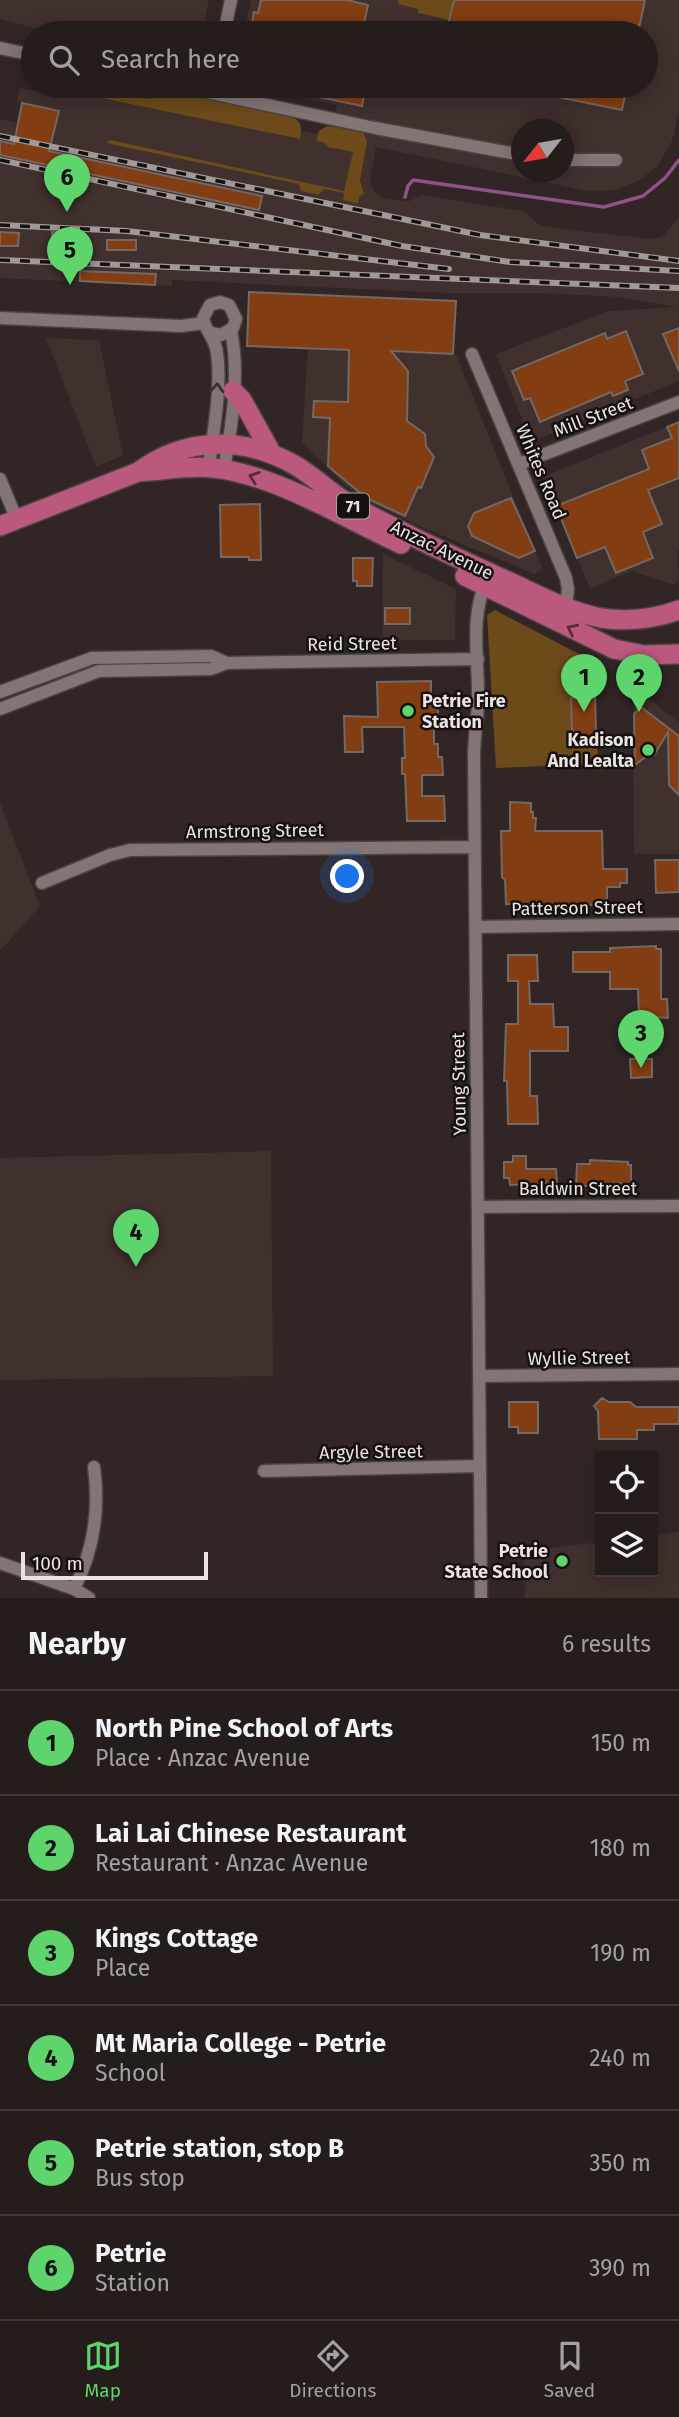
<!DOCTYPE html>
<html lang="en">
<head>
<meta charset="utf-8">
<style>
	:root { --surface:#251c1c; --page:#312929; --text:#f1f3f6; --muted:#a3a1a3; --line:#423a3b; --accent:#5ed56c }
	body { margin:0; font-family:"Fira Sans",sans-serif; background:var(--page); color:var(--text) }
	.controls { position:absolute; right:21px; bottom:21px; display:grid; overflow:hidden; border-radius:0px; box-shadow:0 4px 18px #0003 }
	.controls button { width:63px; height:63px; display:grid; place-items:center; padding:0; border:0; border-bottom:2px solid var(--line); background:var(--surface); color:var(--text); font:35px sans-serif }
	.compass { position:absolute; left:511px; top:119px; width:63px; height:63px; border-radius:50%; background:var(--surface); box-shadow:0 4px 18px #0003; rotate:239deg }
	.scale { position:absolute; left:21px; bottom:18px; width:187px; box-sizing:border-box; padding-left:7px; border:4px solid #eae3e2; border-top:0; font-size:19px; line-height:24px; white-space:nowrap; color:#eae3e2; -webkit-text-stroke:5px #151110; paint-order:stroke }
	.you { position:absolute; left:348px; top:877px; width:24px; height:24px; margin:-18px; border:5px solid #fff; border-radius:50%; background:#1a73e8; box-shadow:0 0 0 10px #1a73e833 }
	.badge { display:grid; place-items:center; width:46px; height:46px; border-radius:50%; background:var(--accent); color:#111; font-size:23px; font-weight:700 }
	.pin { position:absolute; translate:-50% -58px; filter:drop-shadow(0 2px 4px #0008) }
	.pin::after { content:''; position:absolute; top:37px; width:24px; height:21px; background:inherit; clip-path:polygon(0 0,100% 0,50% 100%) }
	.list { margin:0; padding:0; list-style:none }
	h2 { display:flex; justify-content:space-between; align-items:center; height:91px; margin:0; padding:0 28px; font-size:30px }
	h2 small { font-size:23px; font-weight:400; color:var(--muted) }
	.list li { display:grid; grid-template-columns:46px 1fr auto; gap:21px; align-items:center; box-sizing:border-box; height:105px; padding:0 28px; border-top:2px solid var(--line) }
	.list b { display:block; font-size:26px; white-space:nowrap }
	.list p { margin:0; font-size:23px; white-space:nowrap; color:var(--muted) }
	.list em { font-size:23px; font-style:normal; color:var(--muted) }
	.icon { flex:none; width:38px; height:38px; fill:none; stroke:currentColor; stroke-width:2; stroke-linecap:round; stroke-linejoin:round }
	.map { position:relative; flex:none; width:679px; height:1598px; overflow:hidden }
	.search { position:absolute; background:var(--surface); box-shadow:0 4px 18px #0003; left:21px; right:21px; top:21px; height:77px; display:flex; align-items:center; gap:18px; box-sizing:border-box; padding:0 24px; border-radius:38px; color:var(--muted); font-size:26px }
	.sheet { height:721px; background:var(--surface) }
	nav { display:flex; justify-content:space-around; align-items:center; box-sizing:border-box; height:98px; border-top:2px solid var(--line); background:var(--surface); font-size:19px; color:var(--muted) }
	nav a { display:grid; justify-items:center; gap:4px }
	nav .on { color:var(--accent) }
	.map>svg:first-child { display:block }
	.built { fill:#40302e; fill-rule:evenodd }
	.green { fill:#6d4a1a }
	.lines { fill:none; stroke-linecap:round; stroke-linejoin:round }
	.stream { stroke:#915286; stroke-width:3.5 }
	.building { fill:#833d12; stroke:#736863; stroke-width:2 }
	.minor-casing { stroke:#4b4241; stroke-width:15 }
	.trunk-casing { stroke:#4b4241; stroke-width:22 }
	.minor { stroke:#827574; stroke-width:12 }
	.trunk { stroke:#bb587e; stroke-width:19 }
	.rail-casing { stroke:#a19897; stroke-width:6 }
	.rail { stroke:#151110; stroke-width:3.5; stroke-dasharray:10; stroke-linecap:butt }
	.oneway { stroke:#3b3433 }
	.oneway2 { stroke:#572d3c }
	.poi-dot { fill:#5ed56c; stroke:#151110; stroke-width:2.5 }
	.labels { text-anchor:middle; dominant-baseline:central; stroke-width:5; stroke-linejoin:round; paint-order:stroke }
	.shield { fill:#151110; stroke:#aaa4a3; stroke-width:2 }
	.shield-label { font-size:16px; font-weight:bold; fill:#eae3e2 }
	.street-label { font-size:18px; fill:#eae3e2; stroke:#151110 }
	.poi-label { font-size:18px; font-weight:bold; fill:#eae3e2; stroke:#151110; text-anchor:end }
</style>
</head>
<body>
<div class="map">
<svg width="679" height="1598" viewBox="0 0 679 1598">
	<rect width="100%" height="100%" fill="#312625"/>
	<path class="built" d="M0 0H209L202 33H55L0 19Z
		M251 0H679V112L672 141 658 166 640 180 617 190 588 191 376 147 370 178 373 190 385 199 410 201 421 195 523 211 541 226 650 239 663 236 679 217V381L531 442 496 354 608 311 677 307 619 297 541 293H446L172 280V286L0 278V119L18 123 22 103 17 102 20 88 44 93 61 90 82 92 84 86H142L171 92 169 103 331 137 337 105 247 86H646V33H244ZM522 130H564V172H522Z
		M46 338 99 340 123 456 96 466Z
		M308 348 456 355 543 570 534 574 422 527 361 498 345 485 302 442Z
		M667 427 679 455V549L677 551 679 578 674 585 631 571 590 589 545 476Z
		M383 554 456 589 455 640H382Z
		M633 686 679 722V854H634Z
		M0 803 40 906 0 951Z
		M271 1151 273 1376 0 1380V1158Z
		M679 1532V1598H525L524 1551 600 1542V1572H653V1535Z"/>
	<path class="green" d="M398 0H453L449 20 418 13V9L398 4Z
		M94 86 113 90V92L151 99 153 94 165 90 289 116C302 120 302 127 300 139L92 96Z
		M327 126 363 132 367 141 360 180 364 194 359 197 358 204 343 200 344 193 324 189 318 195 301 191 299 184 106 143 110 140 344 191 353 152 328 147 325 143 316 141 319 131Z
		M495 610 594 662 598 764 496 768 487 615Z"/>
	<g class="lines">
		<path class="stream" d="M405 197 408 186 413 180 604 207 643 196 665 178 679 160"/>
	</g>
	<path class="building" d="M261 0H347L368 5 362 33H250L254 12 258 13Z
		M454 0H645L638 33H446Z
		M287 86H366L362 106 286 90Z
		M523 86H627L622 110 523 90Z
		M22 103 59 111 49 151 262 196 259 210 0 155V141L14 144Z
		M0 232 19 233 18 246H0Z
		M52 232 79 234V248L52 247Z
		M107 240H136V250H107Z
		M80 271 156 274 155 285 80 281Z
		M249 292 456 301 453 354 391 351 408 371 407 421 425 434 426 446 434 457 421 488 418 487 405 516 366 498 328 466 330 418 313 417 314 401 348 402 349 350 247 346Z
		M679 328V371L663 334Z
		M626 331 643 374 625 381 628 390 613 396 611 392 540 422 530 398 524 400 512 371 605 333 607 339Z
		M679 422V478L648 490 662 524 643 532 653 558 616 573 605 547 577 558 556 506 649 469 642 450 672 438 667 427Z
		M511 498 535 551 519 558 472 536 468 526 474 513Z
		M260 504 261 560H249V557H221L220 505Z
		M353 558H373L372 586H357V581H353Z
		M385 608H410V624H385Z
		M431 681V699H438V723H434V744H438V757H442L443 775H422V796H444L445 821H407L405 774H402V758H405L404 727H362L363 752H345L344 716 378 717 377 682Z
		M595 694 596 736 579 737V731H572L571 698H579V695Z
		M641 707 679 736V795L669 785 668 732 654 755H648L635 765 634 714Z
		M510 802 531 803V812H533V818H536L535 831H602L603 869H627V883H620V887H607V901H602V905L506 904 505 880 502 877 501 831H510Z
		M655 860H679V892L656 893Z
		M656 946V949H661V999H667L668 1018 639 1016 638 989H610V972H573V952H610V948Z
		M508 955H537L538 981H529L530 1004H553L554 1027H568V1051H530V1096H537L538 1124H508L507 1081H504L506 1024H518V981H508Z
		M630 1059H652V1077L631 1078Z
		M513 1156H526V1169H556L557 1183 510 1185 509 1178H504V1162H513Z
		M590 1160 628 1162V1165H631V1186H620V1183H602V1186H576L577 1164H590Z
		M602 1398 609 1402H630L636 1407H679V1424H654V1430H637V1439H599L598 1411 594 1406Z
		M509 1402H538V1433H518V1427H509Z"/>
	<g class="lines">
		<g class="minor-casing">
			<path id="minor" d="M224 33 231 0
				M0 48 33 55
				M179 86 375 128 522 155
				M564 160H616
				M0 318 181 326 204 323
				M472 354 566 578 568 589 566 607
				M519 464 679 402
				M209 467C213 432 222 388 217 353 216 339 205 331 203 318L210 305 220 302 229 305 236 319 233 328 221 335 211 333
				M224 469C232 425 240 375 231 331
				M0 479 17 520
				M0 692 92 658 211 656 227 663
				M0 709 99 671 211 669 227 663 478 659
				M42 883 110 855 130 850 474 847
				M476 927 679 924
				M478 1207 679 1206
				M479 1376 679 1374
				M264 1471 479 1466
				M0 1563 74 1589 89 1598
				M74 1589C94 1550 100 1511 94 1467
				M481 1598 474 755C474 737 478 718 478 700 479 660 469 617 487 580"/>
		</g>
		<g class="trunk-casing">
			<path id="trunk" d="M233 391 242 400 272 454
				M138 472C163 471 188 465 213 468 274 474 344 518 401 544
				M0 526 138 472C185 437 242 436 293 464 313 475 329 492 349 504 402 533 457 558 512 583 540 596 570 612 601 618 628 622 654 619 679 610
				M465 576 614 649 644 655 679 654"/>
		</g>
		<use href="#minor" class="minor"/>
		<use href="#trunk" class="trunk"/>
		<g class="rail-casing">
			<path id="rail" d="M0 136 480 235 679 261
				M0 160 402 246 510 262 679 271
				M0 225 127 231 449 269
				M0 260 679 288"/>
		</g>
		<use href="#rail" class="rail"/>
	</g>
	<defs><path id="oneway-chevron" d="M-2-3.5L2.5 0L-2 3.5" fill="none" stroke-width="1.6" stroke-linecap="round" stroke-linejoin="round" transform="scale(1.75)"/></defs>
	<use class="oneway" href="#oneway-chevron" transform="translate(217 388) rotate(-87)"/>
	<g class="oneway2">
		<use href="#oneway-chevron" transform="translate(254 477) rotate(-161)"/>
		<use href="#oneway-chevron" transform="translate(572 629) rotate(-154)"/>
	</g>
	<g class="poi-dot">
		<circle cx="408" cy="711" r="7"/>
		<circle cx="648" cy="750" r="7"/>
		<circle cx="562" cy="1561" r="7"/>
	</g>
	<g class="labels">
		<rect class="shield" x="337" y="493.5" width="32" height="25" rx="5"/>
		<g class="shield-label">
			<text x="353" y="506">71</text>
		</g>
		<g class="street-label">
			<text transform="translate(593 417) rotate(-21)">Mill Street</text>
			<text transform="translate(541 472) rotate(67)">Whites Road</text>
			<text transform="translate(442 550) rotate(26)">Anzac Avenue</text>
			<text transform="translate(352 644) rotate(-1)">Reid Street</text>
			<text transform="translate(255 831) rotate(-1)">Armstrong Street</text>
			<text transform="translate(577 908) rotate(-1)">Patterson Street</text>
			<text transform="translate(459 1084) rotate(-91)">Young Street</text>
			<text x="578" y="1189">Baldwin Street</text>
			<text transform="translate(579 1358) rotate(-1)">Wyllie Street</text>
			<text transform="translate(371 1452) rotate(-1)">Argyle Street</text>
		</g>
		<g class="poi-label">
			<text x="422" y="701" text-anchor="start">Petrie Fire<tspan x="422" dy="21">Station</tspan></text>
			<text x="634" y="740">Kadison<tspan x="634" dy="21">And Lealta</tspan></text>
			<text x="548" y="1551">Petrie<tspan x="548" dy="21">State School</tspan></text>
		</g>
	</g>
</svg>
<div class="controls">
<button><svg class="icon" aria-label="locate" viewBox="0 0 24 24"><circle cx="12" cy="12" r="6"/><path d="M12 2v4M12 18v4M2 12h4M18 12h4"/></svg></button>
<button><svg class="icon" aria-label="layers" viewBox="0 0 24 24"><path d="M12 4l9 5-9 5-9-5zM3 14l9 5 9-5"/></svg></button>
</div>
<svg class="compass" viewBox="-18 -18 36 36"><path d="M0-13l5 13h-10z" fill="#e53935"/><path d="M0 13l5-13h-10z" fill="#a3a1a3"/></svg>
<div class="scale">100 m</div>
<div class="you"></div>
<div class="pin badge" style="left:584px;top:712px">1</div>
<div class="pin badge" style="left:639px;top:712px">2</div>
<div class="pin badge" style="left:641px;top:1068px">3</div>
<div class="pin badge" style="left:136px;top:1267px">4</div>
<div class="pin badge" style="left:70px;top:285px">5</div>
<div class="pin badge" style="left:67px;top:212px">6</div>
<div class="search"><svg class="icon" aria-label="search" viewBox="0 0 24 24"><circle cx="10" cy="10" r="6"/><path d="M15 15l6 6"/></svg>Search here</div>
</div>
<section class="sheet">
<h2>Nearby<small>6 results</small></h2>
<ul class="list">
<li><span class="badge">1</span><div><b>North Pine School of Arts</b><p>Place · Anzac Avenue</p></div><em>150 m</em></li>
<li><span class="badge">2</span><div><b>Lai Lai Chinese Restaurant</b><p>Restaurant · Anzac Avenue</p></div><em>180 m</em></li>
<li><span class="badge">3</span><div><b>Kings Cottage</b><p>Place</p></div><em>190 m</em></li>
<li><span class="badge">4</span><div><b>Mt Maria College - Petrie</b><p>School</p></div><em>240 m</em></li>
<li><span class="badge">5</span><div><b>Petrie station, stop B</b><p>Bus stop</p></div><em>350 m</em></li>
<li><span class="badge">6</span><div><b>Petrie</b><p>Station</p></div><em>390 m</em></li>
</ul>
</section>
<nav>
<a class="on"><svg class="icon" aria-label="map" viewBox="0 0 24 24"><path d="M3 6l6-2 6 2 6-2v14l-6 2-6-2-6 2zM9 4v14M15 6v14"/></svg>Map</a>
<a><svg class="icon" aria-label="directions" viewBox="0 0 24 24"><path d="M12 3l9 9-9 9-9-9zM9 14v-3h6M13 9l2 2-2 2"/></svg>Directions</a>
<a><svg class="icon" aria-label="saved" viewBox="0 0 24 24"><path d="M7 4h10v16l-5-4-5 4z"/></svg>Saved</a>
</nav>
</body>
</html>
